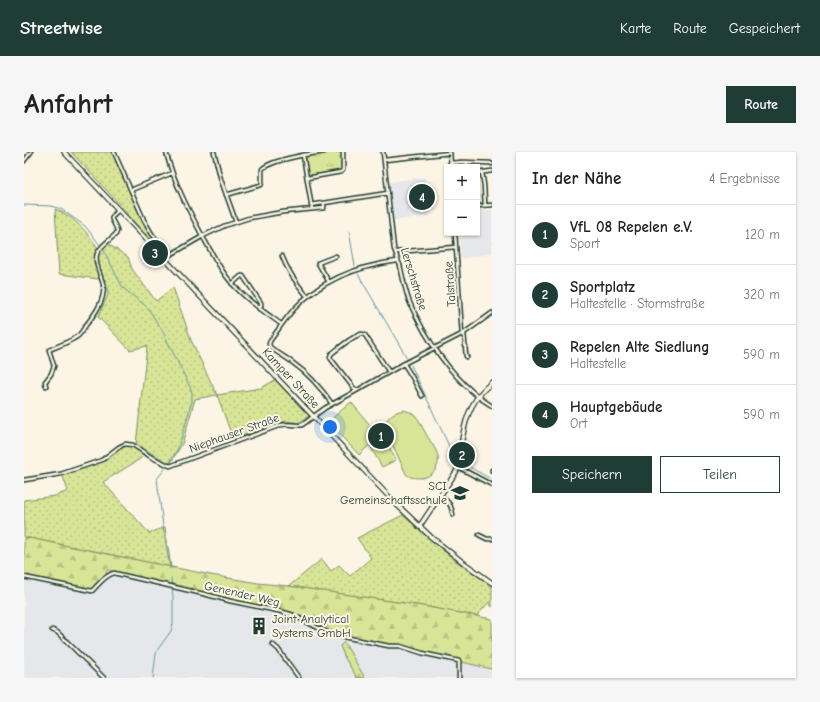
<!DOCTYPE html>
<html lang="de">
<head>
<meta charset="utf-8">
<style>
	:root { --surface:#fff; --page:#f6f6f6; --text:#222; --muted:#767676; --line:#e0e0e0; --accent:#1f3d34 }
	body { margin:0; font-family:"Comic Neue",sans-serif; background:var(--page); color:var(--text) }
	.controls { position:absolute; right:12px; top:12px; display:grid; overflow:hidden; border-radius:0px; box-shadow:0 1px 3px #0004 }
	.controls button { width:36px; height:36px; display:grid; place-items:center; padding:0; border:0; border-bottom:1px solid var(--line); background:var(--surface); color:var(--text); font:20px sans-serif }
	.you { position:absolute; left:306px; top:275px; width:14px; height:14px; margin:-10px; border:3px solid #fff; border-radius:50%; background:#1a73e8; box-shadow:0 0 0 6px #1a73e833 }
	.badge { display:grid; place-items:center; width:26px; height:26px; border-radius:50%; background:var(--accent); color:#fff; font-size:13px; font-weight:700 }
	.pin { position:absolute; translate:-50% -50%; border:2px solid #fff; box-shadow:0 1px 4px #0006 }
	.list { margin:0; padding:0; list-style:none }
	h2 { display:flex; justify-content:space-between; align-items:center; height:52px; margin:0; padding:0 16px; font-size:17px }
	h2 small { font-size:13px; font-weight:400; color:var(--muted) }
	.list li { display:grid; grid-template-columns:26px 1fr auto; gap:12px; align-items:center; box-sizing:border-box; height:60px; padding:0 16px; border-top:1px solid var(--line) }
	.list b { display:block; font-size:15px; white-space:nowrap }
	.list p { margin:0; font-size:13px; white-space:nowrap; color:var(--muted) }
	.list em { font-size:13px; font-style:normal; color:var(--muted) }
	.actions { display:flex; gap:8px; padding:12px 16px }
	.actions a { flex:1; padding:9px 0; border:1px solid var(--accent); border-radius:0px; text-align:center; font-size:14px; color:var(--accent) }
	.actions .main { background:var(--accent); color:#fff }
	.map { position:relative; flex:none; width:468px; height:526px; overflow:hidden; border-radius:0px }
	header { display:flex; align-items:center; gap:24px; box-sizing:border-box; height:56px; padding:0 20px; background:var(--accent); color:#fff }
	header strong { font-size:19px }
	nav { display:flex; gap:22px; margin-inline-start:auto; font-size:14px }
	.intro { display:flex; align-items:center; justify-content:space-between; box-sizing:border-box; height:96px; padding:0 24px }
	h1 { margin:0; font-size:28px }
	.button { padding:10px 18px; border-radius:0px; background:var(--accent); color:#fff; font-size:14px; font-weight:700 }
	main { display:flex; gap:24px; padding:0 24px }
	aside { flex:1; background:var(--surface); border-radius:0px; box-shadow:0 1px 3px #0004 }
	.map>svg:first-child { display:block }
	.built { fill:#e5e7ea }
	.grass { fill:url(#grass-dots); stroke:#7c9065 }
	.forest { fill:url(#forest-firs); stroke:#7c9065 }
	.park { fill:url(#park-tufts); stroke:#7c9065 }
	.garden { fill:#d8e496; stroke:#7c9065 }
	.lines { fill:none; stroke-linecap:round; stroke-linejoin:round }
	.stream { stroke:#6195a4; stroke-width:1 }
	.street-casing { stroke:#1f3d34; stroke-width:5.5 }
	.secondary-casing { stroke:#1f3d34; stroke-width:6 }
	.street { stroke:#fcf5e5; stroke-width:2.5 }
	.secondary { stroke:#fcf5e5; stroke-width:3.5 }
	.labels { text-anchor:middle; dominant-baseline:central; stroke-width:4; stroke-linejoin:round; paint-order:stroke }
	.street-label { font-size:12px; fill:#1f3d34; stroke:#fcf5e5 }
	.poi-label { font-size:12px; fill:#1f3d34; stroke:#fcf5e5; text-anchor:end }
</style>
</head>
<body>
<header>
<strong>Streetwise</strong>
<nav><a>Karte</a><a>Route</a><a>Gespeichert</a></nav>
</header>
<div class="intro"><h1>Anfahrt</h1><a class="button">Route</a></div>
<main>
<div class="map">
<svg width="468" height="526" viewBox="0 0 468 526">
	<defs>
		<pattern id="grass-dots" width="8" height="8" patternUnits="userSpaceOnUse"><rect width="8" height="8" fill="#d8e496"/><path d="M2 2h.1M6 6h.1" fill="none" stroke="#b9c482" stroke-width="1.8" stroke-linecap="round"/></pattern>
		<pattern id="forest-firs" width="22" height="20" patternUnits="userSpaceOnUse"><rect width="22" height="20" fill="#d8e496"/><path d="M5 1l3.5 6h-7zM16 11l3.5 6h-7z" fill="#b9c482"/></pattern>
		<pattern id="park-tufts" width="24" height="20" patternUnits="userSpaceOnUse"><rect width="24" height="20" fill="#d8e496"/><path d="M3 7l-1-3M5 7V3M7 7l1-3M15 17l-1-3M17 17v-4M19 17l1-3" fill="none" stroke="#b9c482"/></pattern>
	</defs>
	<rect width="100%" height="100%" fill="#fcf5e5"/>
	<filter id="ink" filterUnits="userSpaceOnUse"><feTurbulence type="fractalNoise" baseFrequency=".025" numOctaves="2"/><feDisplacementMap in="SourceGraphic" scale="8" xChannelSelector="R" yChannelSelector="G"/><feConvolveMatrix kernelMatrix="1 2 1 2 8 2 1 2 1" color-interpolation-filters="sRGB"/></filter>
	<g filter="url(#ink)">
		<path class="built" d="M401 25 406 64 369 68 365 30Z
			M453 58H468V101L437 107 435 81H453Z
			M0 402 90 421 267 464 299 480 315 485 376 494 468 517V526H0Z"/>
		<path class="grass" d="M47 0H90L120 68 128 82 145 103 139 106 98 55Z
			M31 57C50 64 63 80 74 96L81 90 104 105 108 117 132 149 149 135 167 188 193 243 237 236 251 228 285 264 274 271 262 269 209 287 193 243 171 247 158 292 146 312 112 292 123 194 106 198 74 165 84 143 82 128 35 122Z
			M101 293 109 294 121 302 116 307 79 330 125 381 141 375 147 415 0 385V348L31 344 44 339 38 322 80 307 96 295Z
			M379 363 429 407 468 434V455L465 450 453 464 393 453 265 434 298 407 307 419 315 413 326 424 347 406 333 386Z"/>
		<path class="forest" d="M0 385 187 423 234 431 265 434 393 453 468 467V517L398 501 376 494H365L302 480 269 463 90 421 88 419 84 418 82 420 83 423 66 438 0 423Z
			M320 490 341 526H333L321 506 316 494Z"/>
		<path class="park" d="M310 0H316L318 1V16L316 19 286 23H284L282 7 284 4Z"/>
		<path class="garden" d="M327 250 355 284 335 303 304 270Z
			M380 258C384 259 388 261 391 263 395 267 398 275 401 280 404 286 413 298 414 304 416 316 408 325 397 326 391 326 386 326 382 322L360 274C364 264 369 260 380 258Z
			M360 286 372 308 358 315 346 294Z"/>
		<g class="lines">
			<path class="stream" d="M0 53 27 54 37 57 61 74 76 93
				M325 79 331 114
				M79 97 99 136 123 155 138 178 167 237 168 241V249L158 283 154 296 145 312
				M334 122 383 206
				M387 213 425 294 432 305
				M442 313 465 326
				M143 314 133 327 139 374 146 416
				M129 526 132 502 134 497 147 479 149 472V445L147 426"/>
			<g class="street-casing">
				<path id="street" d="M90 0 120 68 128 82 145 103 148 102 179 84 200 74 225 66 259 60 300 56V51
					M142 0C150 31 165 59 180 87 188 101 195 116 206 129 220 146 239 159 257 172
					M190 0 197 28 212 70
					M359 0 370 97C373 103 373 108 376 113 379 126 381 139 386 151 390 161 395 170 400 179 417 208 438 236 468 254
					M426 0 427 15
					M279 3 300 0
					M360 8 426 1
					M0 9 7 0
					M443 10V15
					M426 11 439 10 466 11 468 12
					M453 21 468 19
					M458 21 460 33 461 53
					M283 26 317 20 319 18V0
					M107 38 148 21
					M202 43 237 33 238 31V17C247 9 267 6 279 3L288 57
					M287 53 364 41
					M453 54 468 53
					M431 81 438 182
					M372 100 432 95
					M258 104C264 120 272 131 283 144
					M305 130 294 111 312 104
					M208 132 217 124H219L237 151V154L235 157
					M440 181 442 204 443 205
					M380 212 388 225 398 244
					M22 234 21 230 27 222 30 214 25 198C32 195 50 188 55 183 58 180 60 176 62 173 71 162 82 147 79 132 77 123 70 111 73 102 76 94 86 88 92 82L93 79C91 67 81 69 95 58
					M332 239 307 207 306 205 307 202C314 197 327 185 335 183 338 181 338 182 341 183L365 220
					M308 252C297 236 285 222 269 211 262 205 253 201 246 195L245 192 246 189C254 178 261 167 270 157 297 128 335 114 373 109
					M434 315 468 333
					M468 319V318
					M0 328 37 322 78 308 95 295 101 292 109 293 127 305 146 314 257 273C264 271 270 274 278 273L301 256 332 239 381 211 440 181 468 161
					M416 344C425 350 427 352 429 363
					M455 383 463 387H468
					M0 425 68 439C74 433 81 423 90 421L184 443 206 449 259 460 269 463 302 480 315 484 365 494H376L398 501 435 509V526
					M28 478 33 480 80 526
					M248 492 254 497 275 526"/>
			</g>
			<g class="secondary-casing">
				<path id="secondary" d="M40 0 370 350 407 385 440 411 468 431
					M395 375 432 320 434 315C438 290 439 261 457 241 460 237 464 234 468 230"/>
			</g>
			<use href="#street" class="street"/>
			<use href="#secondary" class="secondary"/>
		</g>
	</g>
	<defs>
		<g id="school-bare" transform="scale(1.38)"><path d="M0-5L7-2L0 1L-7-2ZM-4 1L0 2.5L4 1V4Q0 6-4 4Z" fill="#1f3d34" stroke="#fcf5e5" stroke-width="2.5" paint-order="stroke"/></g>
		<g id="building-bare" transform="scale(1.38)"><path d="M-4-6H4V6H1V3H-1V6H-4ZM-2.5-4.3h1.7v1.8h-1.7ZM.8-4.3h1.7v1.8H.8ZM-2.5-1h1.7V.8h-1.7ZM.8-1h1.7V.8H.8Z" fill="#1f3d34" stroke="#fcf5e5" stroke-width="2.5" paint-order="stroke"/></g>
	</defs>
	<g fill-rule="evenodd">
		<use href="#school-bare" x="436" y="341"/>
		<use href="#building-bare" x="235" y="474"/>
	</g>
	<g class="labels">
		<g class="street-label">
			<text transform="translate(390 127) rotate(73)">Lerschstraße</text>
			<text transform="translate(426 132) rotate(-94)">Talstraße</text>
			<text transform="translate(267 226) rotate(47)">Kamper Straße</text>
			<text transform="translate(210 281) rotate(-20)">Niephauser Straße</text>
			<text transform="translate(218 442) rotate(13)">Genender Weg</text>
		</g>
		<g class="poi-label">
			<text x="423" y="334">SCI<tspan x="423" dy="14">Gemeinschaftsschule</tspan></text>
			<text x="248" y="467" text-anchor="start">Joint Analytical<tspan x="248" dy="14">Systems GmbH</tspan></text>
		</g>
	</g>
</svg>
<div class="controls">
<button>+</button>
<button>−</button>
</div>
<div class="you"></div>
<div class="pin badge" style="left:357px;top:284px">1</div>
<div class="pin badge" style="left:438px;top:303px">2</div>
<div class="pin badge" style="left:131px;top:101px">3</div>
<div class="pin badge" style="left:398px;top:45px">4</div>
</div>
<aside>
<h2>In der Nähe<small>4 Ergebnisse</small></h2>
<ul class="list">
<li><span class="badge">1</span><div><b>VfL 08 Repelen e.V.</b><p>Sport</p></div><em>120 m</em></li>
<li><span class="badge">2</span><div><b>Sportplatz</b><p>Haltestelle · Stormstraße</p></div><em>320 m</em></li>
<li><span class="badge">3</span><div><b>Repelen Alte Siedlung</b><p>Haltestelle</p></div><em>590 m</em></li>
<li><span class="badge">4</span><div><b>Hauptgebäude</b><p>Ort</p></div><em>590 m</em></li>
</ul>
<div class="actions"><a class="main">Speichern</a><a>Teilen</a></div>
</aside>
</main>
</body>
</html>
